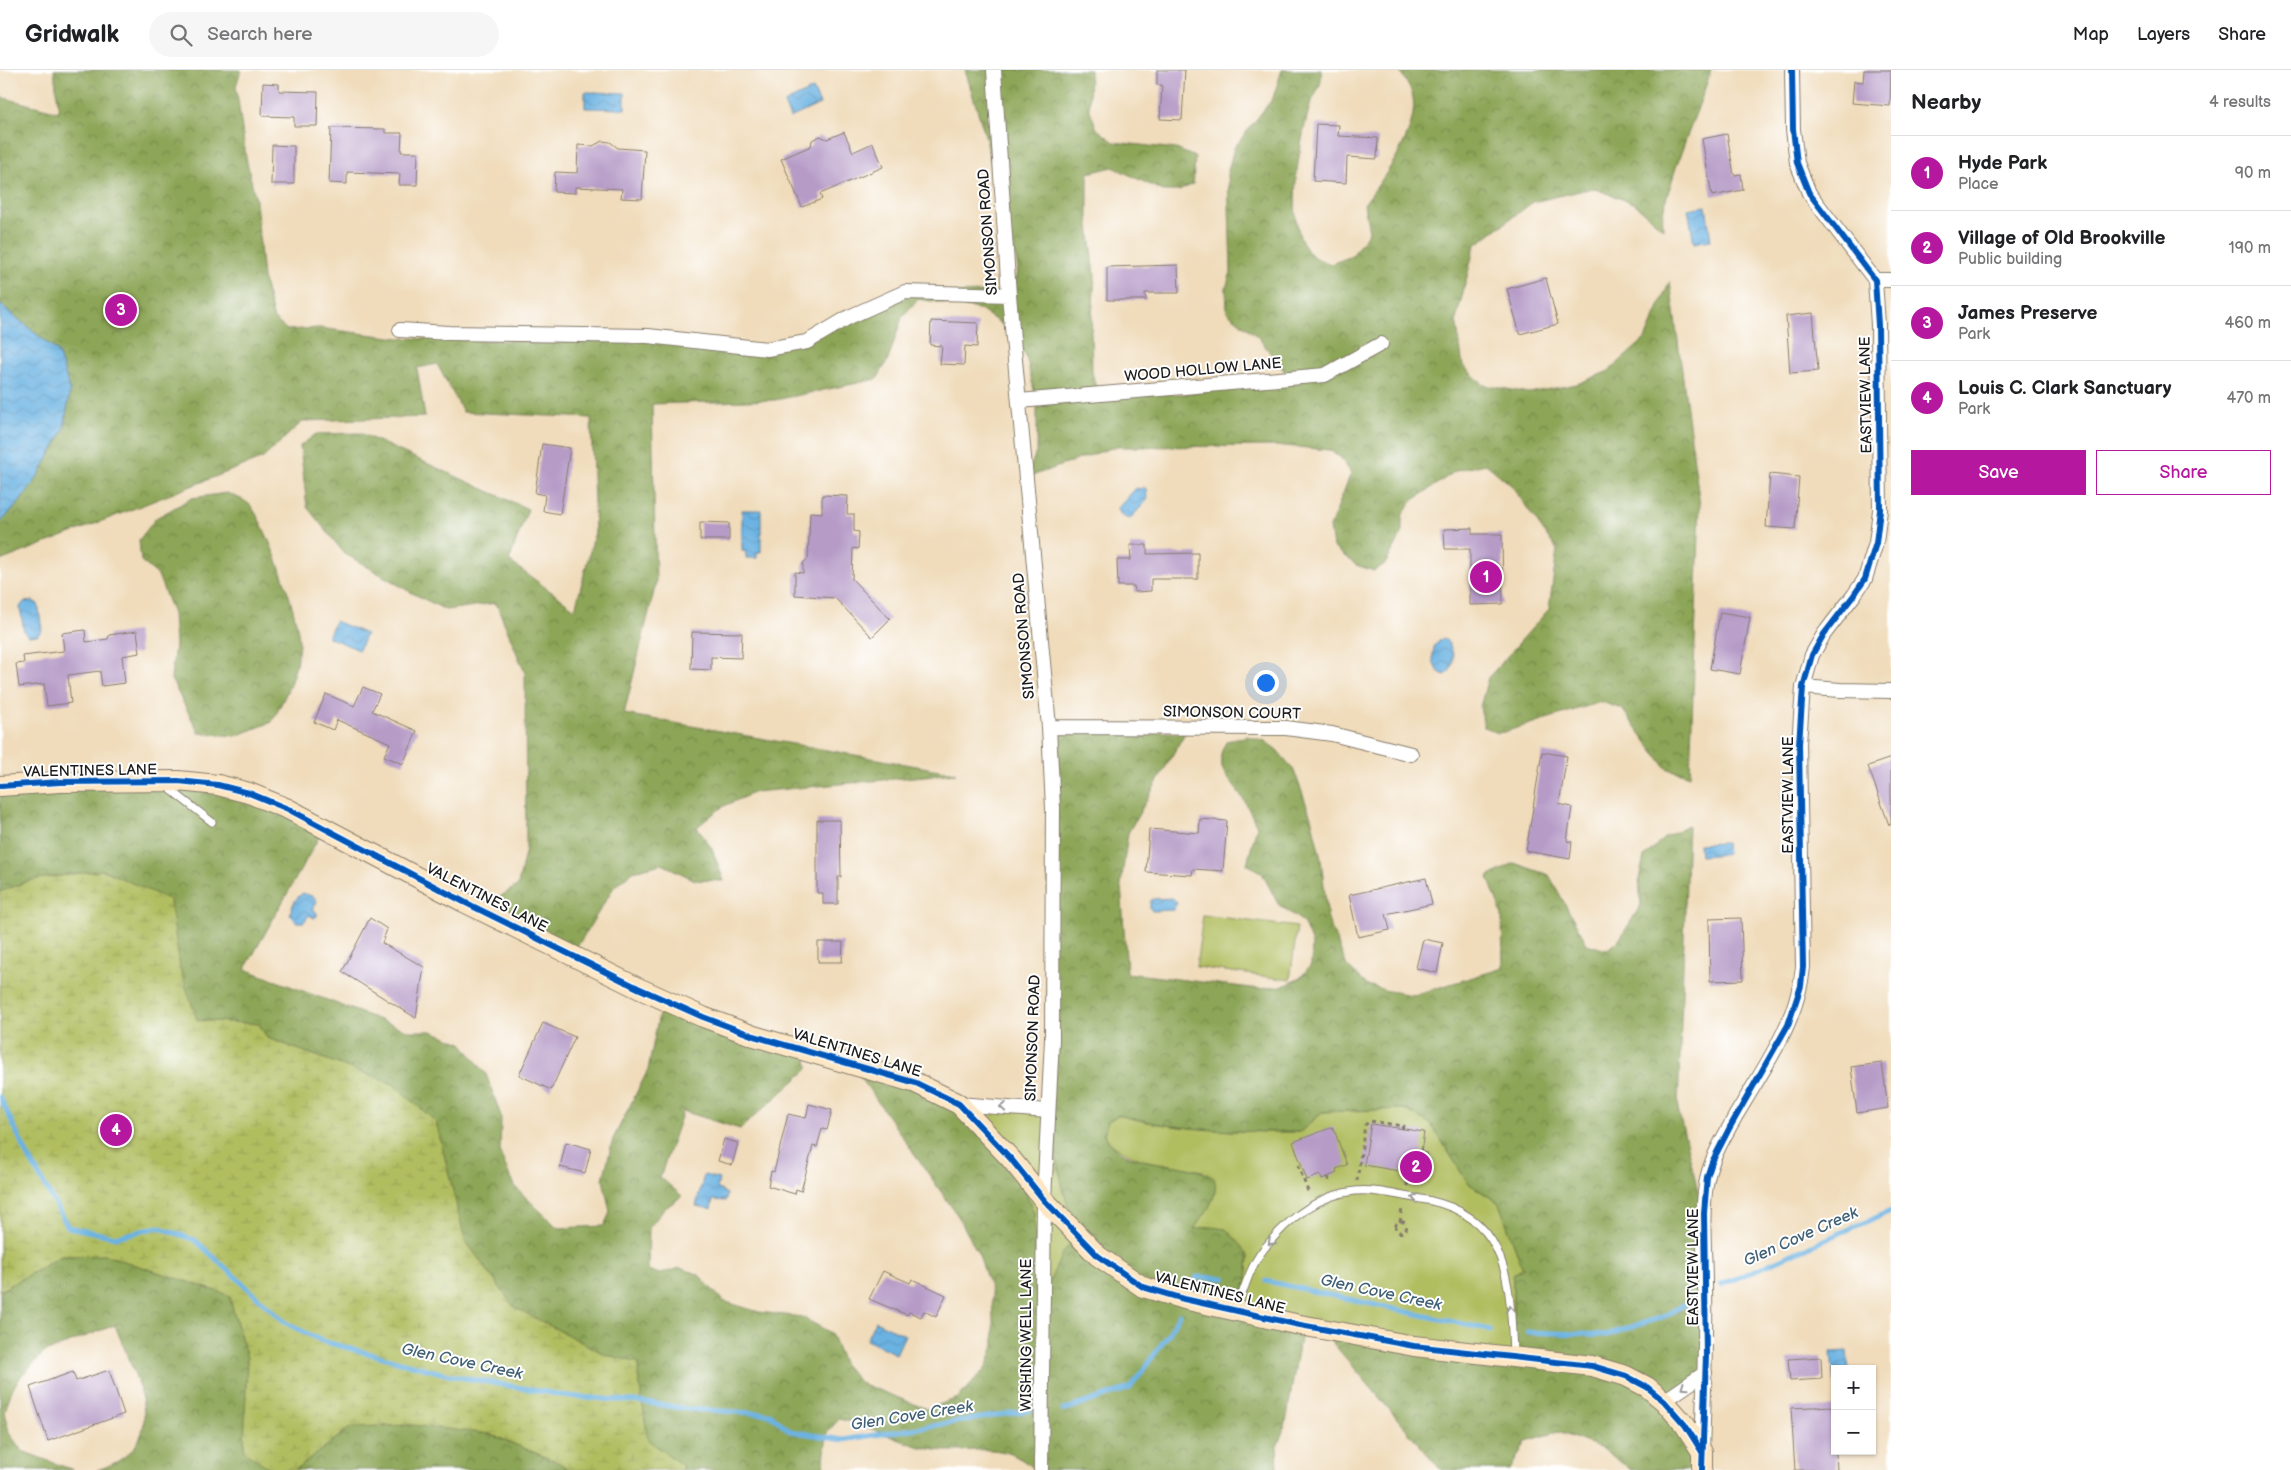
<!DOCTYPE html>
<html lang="en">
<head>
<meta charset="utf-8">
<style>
	:root { --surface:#fff; --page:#f6f6f6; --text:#202124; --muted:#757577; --line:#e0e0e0; --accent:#b5179e }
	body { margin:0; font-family:"Balsamiq Sans",sans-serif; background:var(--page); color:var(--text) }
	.controls { position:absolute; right:15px; bottom:15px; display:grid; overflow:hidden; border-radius:0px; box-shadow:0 1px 4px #0004 }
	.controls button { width:45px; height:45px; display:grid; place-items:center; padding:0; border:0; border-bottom:1px solid var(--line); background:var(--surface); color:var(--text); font:25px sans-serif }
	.you { position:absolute; left:1265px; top:612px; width:18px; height:18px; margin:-12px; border:4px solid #fff; border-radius:50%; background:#1a73e8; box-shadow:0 0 0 8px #1a73e833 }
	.badge { display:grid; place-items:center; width:32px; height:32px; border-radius:50%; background:var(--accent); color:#fff; font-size:16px; font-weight:700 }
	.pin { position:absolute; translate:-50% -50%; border:2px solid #fff; box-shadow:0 1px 5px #0006 }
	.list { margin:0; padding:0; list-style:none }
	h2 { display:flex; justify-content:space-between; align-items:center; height:65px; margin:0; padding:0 20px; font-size:21px }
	h2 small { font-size:16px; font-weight:400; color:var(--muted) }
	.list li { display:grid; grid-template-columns:32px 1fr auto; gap:15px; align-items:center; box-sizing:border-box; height:75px; padding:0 20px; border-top:1px solid var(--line) }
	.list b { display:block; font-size:19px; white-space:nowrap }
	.list p { margin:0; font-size:16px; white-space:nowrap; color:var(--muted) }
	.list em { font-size:16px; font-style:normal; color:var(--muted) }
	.actions { display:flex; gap:10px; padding:15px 20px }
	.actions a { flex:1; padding:11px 0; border:1px solid var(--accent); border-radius:0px; text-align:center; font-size:18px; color:var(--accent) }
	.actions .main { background:var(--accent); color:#fff }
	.icon { flex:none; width:28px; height:28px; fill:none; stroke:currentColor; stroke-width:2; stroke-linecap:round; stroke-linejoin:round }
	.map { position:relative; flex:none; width:1891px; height:1400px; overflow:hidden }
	header { display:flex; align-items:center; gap:30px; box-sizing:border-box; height:70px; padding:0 25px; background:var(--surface); border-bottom:1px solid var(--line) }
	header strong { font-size:24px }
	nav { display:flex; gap:28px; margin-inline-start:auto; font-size:18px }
	.search { width:350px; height:45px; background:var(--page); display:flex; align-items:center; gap:12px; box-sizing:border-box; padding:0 18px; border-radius:28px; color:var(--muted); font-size:19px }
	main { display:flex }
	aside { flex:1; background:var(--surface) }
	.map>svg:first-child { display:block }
	.green { fill:#b1be60; stroke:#666d3e }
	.forest { fill:url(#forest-crowns); stroke:#546039 }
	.wetland { fill:url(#wetland-marsh); stroke:#666d3e }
	.water { fill:url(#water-waves); stroke:#44677f }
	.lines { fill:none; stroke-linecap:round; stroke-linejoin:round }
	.stream { stroke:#6bb2e2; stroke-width:5 }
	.building { fill:#b69bc7 }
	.lane-casing { stroke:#867c6c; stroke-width:9 }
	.street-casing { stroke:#867c6c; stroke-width:16 }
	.secondary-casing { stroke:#867c6c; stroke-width:22 }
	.path { stroke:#867c6c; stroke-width:3; stroke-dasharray:4 4; stroke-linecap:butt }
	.lane { stroke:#fff; stroke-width:7 }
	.street { stroke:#fff; stroke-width:14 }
	.secondary { stroke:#fce6c4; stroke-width:20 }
	.cycleway-casing { stroke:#fff; stroke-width:9 }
	.cycleway { stroke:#0057b8; stroke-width:6 }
	.oneway { stroke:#999 }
	.labels { text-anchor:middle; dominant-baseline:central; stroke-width:4; stroke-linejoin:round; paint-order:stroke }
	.street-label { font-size:15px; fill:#1c1c1c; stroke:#fff }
	.water-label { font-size:16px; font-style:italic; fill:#406075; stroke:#fff }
</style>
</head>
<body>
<header>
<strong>Gridwalk</strong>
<div class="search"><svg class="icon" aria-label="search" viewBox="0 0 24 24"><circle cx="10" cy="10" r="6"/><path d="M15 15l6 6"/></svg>Search here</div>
<nav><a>Map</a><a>Layers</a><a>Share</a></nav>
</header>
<main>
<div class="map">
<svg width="1891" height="1400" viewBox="0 0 1891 1400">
	<defs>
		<pattern id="forest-crowns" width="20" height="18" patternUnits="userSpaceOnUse" patternTransform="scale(1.25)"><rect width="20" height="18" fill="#8ca556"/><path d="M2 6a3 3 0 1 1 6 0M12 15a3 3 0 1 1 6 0" fill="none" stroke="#728646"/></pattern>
		<pattern id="wetland-marsh" width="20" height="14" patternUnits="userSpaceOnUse" patternTransform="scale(1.25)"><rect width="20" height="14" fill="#b1be60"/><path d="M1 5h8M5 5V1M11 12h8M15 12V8" fill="none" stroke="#98a353"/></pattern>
		<pattern id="water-waves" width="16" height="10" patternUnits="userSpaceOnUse" patternTransform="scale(1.25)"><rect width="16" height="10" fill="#6bb2e2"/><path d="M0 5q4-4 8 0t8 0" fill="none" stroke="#5c98c1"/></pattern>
	</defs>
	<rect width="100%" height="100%" fill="#fff"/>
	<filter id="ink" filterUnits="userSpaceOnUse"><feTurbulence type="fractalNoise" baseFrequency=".02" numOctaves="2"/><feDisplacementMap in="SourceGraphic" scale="10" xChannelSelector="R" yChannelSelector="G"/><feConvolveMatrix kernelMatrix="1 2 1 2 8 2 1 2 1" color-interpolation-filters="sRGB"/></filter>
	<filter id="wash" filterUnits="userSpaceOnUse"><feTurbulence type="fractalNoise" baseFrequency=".0096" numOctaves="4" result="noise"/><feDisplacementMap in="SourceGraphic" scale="20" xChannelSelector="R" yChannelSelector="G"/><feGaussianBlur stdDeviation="1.12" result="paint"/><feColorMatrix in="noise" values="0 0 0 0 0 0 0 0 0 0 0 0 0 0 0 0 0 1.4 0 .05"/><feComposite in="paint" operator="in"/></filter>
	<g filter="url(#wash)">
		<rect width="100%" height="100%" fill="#f0dcbb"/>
		<path class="green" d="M1203 845 1297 857 1290 910 1196 897Z
			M959 1034 1047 1041 1063 1118 1076 1166 1037 1238 1034 1143 1011 1089Z
			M1404 1039 1431 1054 1468 1113 1499 1133 1523 1199 1513 1204V1287L1237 1241 1247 1210 1249 1187 1210 1157 1193 1159 1206 1142 1203 1101 1142 1090 1112 1076 1104 1064 1108 1051 1118 1045C1176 1061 1240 1062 1300 1062L1322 1042Z"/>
		<path class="forest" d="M54 0H241L236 16 246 88 256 131 263 208 274 249 287 260 319 258 398 268 557 272 643 270 770 282 904 225 1012 221 1016 212 1018 199 1014 178 1004 157 985 65 965 0H1090L1089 38 1097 59 1114 72 1176 79 1195 87 1193 114 1179 121H1163L1113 97 1088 103V147L1095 206 1091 261 1092 302 1096 317 1107 324H1186L1289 307 1258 267 1227 242 1226 218 1231 202 1228 101 1234 78 1273 28 1282 0H1321C1323 20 1314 22 1309 39 1300 74 1281 161 1313 186 1318 189 1325 192 1331 194L1352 186 1369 162 1364 134C1384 108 1422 57 1412 23 1409 16 1404 9 1401 2L1402 0H1711C1699 39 1682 75 1671 114 1666 129 1661 143 1663 159L1635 134 1593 118 1533 132 1475 175 1456 250 1463 296 1484 315 1529 323 1577 314 1609 301 1645 269 1670 211 1700 436 1690 706 1666 698 1622 639 1601 632 1504 662 1498 663 1484 657 1480 637 1488 608 1549 539 1557 480 1511 415 1486 394 1457 400 1412 431 1402 446V464L1385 494 1374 501 1356 495 1333 477 1330 457 1351 403 1341 388 1330 380 1285 376 1114 377 1026 408 1037 380V333L1026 286 1003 255 979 239 918 229 902 247 888 290 877 309 775 330 652 334 656 513 624 644 956 703 755 722 722 737 697 757 712 779 724 811 695 810 662 794 633 801 614 817 572 885 480 840 518 815 526 778 525 603 496 533 446 540 412 523 344 483 307 437 300 376 316 364 360 363 528 439 509 491 575 539 595 462 591 348 463 342 437 294 417 298 425 347 303 351 263 388 0 491V453L19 433 37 408 64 360 70 320 58 282 0 234V27L59 42Z
			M227 423C234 426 245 430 250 435 267 455 300 548 299 574 297 604 285 627 272 652L236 666 199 663 171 609 175 575 173 544 158 505 141 491 139 470 156 448 192 428Z
			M1049 657 1185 663 1128 763 1121 814 1127 903 1260 919 1286 915 1300 908 1311 895 1312 874 1303 852 1278 834 1262 803 1247 794 1257 756C1252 747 1248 736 1242 727 1229 708 1211 694 1227 671L1247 666 1265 671 1277 680 1294 700 1311 747 1321 789 1328 850 1347 896 1367 915 1388 921 1414 925 1503 898 1502 845 1488 807 1514 793 1549 805 1587 874 1606 880 1619 870 1641 835 1639 809 1644 787 1664 768 1688 755 1678 1039 1705 1149V1303L1667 1326 1700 1383V1400H1631L1602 1378 1558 1362 1526 1371 1510 1400H1441L1321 1259 1513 1287V1204L1523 1199 1499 1133 1468 1113 1431 1054 1404 1039 1322 1042 1300 1062C1240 1062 1176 1061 1118 1045L1108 1051 1104 1064C1107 1067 1109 1074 1113 1077 1141 1099 1186 1090 1214 1108 1220 1127 1205 1143 1194 1159L1210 1157 1226 1159 1241 1175 1249 1187 1247 1210 1237 1241 1302 1256 1286 1353 1277 1377 1278 1400H1035C999 1366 971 1387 930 1379 899 1373 871 1355 839 1349L827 1363 823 1400H681L683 1396 648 1371 638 1305 639 1293 606 1285 514 1237 465 1170 436 1052 393 1014 267 968 259 954 196 950 180 899 169 830 103 800 31 810 0 822V716L218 715 324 758 245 899 409 961H431L462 973 486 1004 501 1046 500 1083 514 1116 558 1158 604 1156 610 1142 603 1109 613 1069 648 1000 662 929 807 980 808 999 740 1059 683 1041 660 1107 682 1126 664 1139 649 1158 648 1200 660 1204 679 1198 698 1204 723 1231 759 1242 802 1247 831 1263 843 1293 860 1313 927 1339 958 1328 986 1298 994 1276 992 1224 979 1185 958 1146 850 992 959 1034 1011 1089 1034 1143 1038 1237 1062 1184 1076 1166 1063 1118 1047 1041Z
			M105 1185 229 1225 247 1288 244 1380 272 1400H97C177 1375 135 1308 115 1255L45 1282 21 1306 12 1320 5 1341 9 1363 22 1381 73 1400H0V1221L62 1186Z
			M413 1355 490 1364 560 1393 569 1400H295L351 1357Z"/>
		<path class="wetland" d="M103 800 170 830 180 899 197 950 259 954 267 968 393 1014 436 1052 465 1170 514 1237 606 1285 639 1293 638 1305 648 1370 683 1396 681 1400H569L560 1393 490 1364 413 1355 351 1357 295 1400H272L244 1381 247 1288 229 1225 105 1185 61 1186 0 1221V822L31 810Z"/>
		<path class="water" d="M813 19 820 34 790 48 784 33Z
			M585 22 625 23V39L585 38Z
			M1706 136 1711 170 1694 173 1688 139Z
			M0 234 58 282 70 320 64 359 37 408 19 433 0 453Z
			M1144 417 1148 421 1146 424 1148 429 1130 449C1122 447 1120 445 1118 438L1136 418 1141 419Z
			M742 440H761V482H757V488H746V482L742 481Z
			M33 531 38 534 42 560 38 565 28 566 24 562 20 537 24 532Z
			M335 551 366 564 359 580 328 567Z
			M1443 568C1455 575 1457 598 1445 605 1432 601 1431 586 1435 575Z
			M1726 773 1727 784 1700 786 1699 774Z
			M303 823 314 827 317 832 312 839 317 843V846L314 848 309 845 304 852H297L290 845C292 835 295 828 303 823Z
			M1173 828 1177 833 1173 840 1152 841 1150 838V831L1153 829Z
			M704 1105 719 1109 717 1118 727 1124 726 1131 713 1130 711 1139 696 1136Z
			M875 1251 905 1265 896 1284 866 1270Z
			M1847 1281 1849 1299H1835L1834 1312 1831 1282Z"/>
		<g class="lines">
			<path class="stream" d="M0 1027 26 1082 68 1157 116 1167 158 1157 195 1170 286 1253 322 1271 453 1306 568 1326 642 1332 688 1339 770 1344 790 1361 843 1370 1031 1340
				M1266 1211 1490 1260
				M1193 1215 1197 1207 1225 1208
				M1721 1215 1891 1141
				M1527 1262 1607 1265 1665 1246 1689 1232
				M1063 1340 1130 1318 1169 1264 1179 1244"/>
		</g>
		<g id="blocks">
			<path class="building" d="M1157 0H1185L1182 50 1160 49 1162 15H1157Z
				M1864 0H1891L1890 36 1852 33 1854 11 1863 12Z
				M263 13 279 14V21L318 22 317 56H294V47L262 46Z
				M1316 54 1339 55 1338 66 1378 68 1377 89 1347 87 1346 113 1313 111Z
				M331 58 385 59V63H402L401 82H418L417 115H399L400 104 347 102V114L329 113Z
				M844 62 853 82 873 73 883 97 820 124 822 129 802 137 781 89 811 76 812 70 820 66 827 69Z
				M1727 64 1734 105 1741 104 1743 120 1712 126 1702 69Z
				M602 71 610 72 618 78 645 80 642 129 621 128 622 119 575 117V123L554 122 555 102 577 103 578 75 593 76Z
				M272 75 294 76V114H271Z
				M1178 195 1179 223H1145L1146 230H1107V197Z
				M1546 208 1558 254 1520 264 1507 219Z
				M1813 243 1818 301 1790 303 1786 246Z
				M931 251 978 253 977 277 965 276 964 295 940 294 942 276 930 275Z
				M542 374 570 378 560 444 543 441 545 425 535 423Z
				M1770 404 1799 407 1795 459 1766 457Z
				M822 425 848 426 847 444H854V461L859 462 858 479 853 478 852 509 890 549 872 567 835 528 795 525V502L803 503V493L808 489 810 442 822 443Z
				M700 452 729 453V470H700Z
				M1472 458V464H1502L1503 534 1470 535V479H1445L1444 459Z
				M1130 475H1147V484L1198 483V509H1151V521L1135 522 1134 516H1118L1117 490H1131Z
				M1720 542 1750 547 1740 604 1710 599Z
				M85 560 86 572 108 569 109 565 137 561 140 583 122 586 125 613 102 616 100 601 68 605 71 633 47 636 44 614 19 617 16 594 24 593 23 586 64 581 62 563Z
				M692 562 742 563 741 588 711 587V600L691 599Z
				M363 617 380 624 372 641 417 661 403 694 384 686 390 673 337 650 333 660 314 652 326 624 354 636Z
				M1542 682 1567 686 1559 734 1572 737 1567 771 1572 772 1570 789 1526 781Z
				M1891 688V755H1889L1868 696Z
				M1200 749 1227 751 1223 801 1193 799 1192 805 1146 802 1149 759 1199 763Z
				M817 750H840L841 807H838V834H823V823H817Z
				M1426 808 1432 834 1386 844 1390 860 1358 867 1349 825Z
				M370 848 387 859 382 873 424 897 416 948 342 902Z
				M1741 848 1743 910 1710 911 1709 849Z
				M1423 869 1443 873 1437 903 1416 898Z
				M818 872H843L842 892H818Z
				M543 953 575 967 551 1020 519 1005Z
				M1882 993 1888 1038 1857 1043 1851 997Z
				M809 1034 832 1040 827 1060 822 1059 817 1077 813 1076 801 1121 796 1119 795 1124 768 1116 771 1101 774 1102 788 1044 806 1048Z
				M1371 1054 1424 1062 1421 1082 1427 1083 1423 1105 1364 1095Z
				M1333 1057 1347 1095 1336 1099 1337 1103 1322 1109 1320 1105 1307 1110 1293 1072Z
				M724 1069 738 1073 732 1095 718 1091Z
				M566 1072 591 1079 585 1103 560 1097Z
				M883 1201 910 1213 912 1209 946 1225 936 1247 924 1241 921 1247 909 1242 907 1245 869 1229Z
				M1821 1287 1822 1309 1790 1311 1788 1289Z
				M109 1300 124 1344 48 1371 30 1317 73 1302 76 1311Z
				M1833 1336 1837 1400H1795L1791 1338Z"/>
		</g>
	</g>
	<g filter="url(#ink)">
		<use href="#blocks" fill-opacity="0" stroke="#867c6c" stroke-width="1"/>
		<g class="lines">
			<g class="lane-casing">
				<path id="lane" d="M166 716 212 752
					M1237 1239C1244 1219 1250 1197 1263 1180 1286 1151 1316 1125 1355 1121 1375 1119 1396 1125 1415 1128 1445 1132 1475 1143 1492 1171 1512 1204 1511 1246 1513 1285"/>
			</g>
			<g class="street-casing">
				<path id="street" d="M994 0 1009 225 1049 657 1053 738 1052 969 1044 1130 1041 1400
					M1875 210H1891
					M400 260 449 263 648 266 767 279 807 272 849 247 905 222 1009 225
					M1019 331 1325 305 1381 274
					M1803 617 1840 620 1891 621
					M1049 657 1286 658 1332 664 1411 684
					M959 1034 1047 1041
					M1664 1331 1705 1303
					M1702 1381C1704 1326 1706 1270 1705 1215 1705 1181 1700 1137 1708 1105 1713 1085 1725 1065 1735 1047 1763 999 1798 952 1803 897L1799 674 1803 617 1812 585 1824 564 1854 525 1865 509 1876 473 1880 440 1878 255 1875 210 1809 123 1797 93 1793 59 1792 0"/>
			</g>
			<g class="secondary-casing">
				<path id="secondary" d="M0 716 60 712 178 711 218 715 249 723 288 739 464 832 638 918 703 947 754 966 916 1013 959 1034 1011 1089 1044 1130 1098 1186 1143 1217 1184 1229 1295 1254 1414 1276 1592 1296 1626 1306 1647 1317 1664 1331 1685 1355 1702 1382V1400"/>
			</g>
			<path class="path" d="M1298 1095 1309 1124
				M1328 1107 1330 1114
				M1357 1111 1365 1055 1370 1051 1403 1056 1402 1059
				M1407 1116 1408 1106
				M1395.5 1157a5.5 5.5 0 1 1 11 0a5.5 5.5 0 1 1-11 0Z
				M1400 1152 1402 1138"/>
			<use href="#lane" class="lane"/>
			<use href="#street" class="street"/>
			<use href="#secondary" class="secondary"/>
			<g class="cycleway-casing">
				<path id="cycleway" d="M0 716 60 712 178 711 218 715 249 723 288 739 464 832 638 918 703 947 754 966 916 1013 959 1034 1011 1089 1044 1130 1098 1186 1143 1217 1184 1229 1295 1254 1414 1276 1592 1296 1626 1306 1647 1317 1664 1331 1685 1355 1702 1382
					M1702 1400 1706 1285 1704 1143 1707 1107 1712 1092 1730 1057 1788 955 1801 916 1803 897 1799 674 1803 617 1812 585 1824 564 1854 525 1865 509 1876 473 1880 440 1878 255 1875 210 1809 123 1797 93 1793 59 1792 0"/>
			</g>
			<use href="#cycleway" class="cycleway"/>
		</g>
		<defs><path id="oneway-chevron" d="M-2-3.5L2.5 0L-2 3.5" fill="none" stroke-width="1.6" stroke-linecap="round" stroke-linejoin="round" transform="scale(1.25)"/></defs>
		<g class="oneway">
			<use href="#oneway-chevron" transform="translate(1003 1037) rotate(-175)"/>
			<use href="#oneway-chevron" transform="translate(1415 1128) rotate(-171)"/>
			<use href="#oneway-chevron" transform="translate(1271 1172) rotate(135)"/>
			<use href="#oneway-chevron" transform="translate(1510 1239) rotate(-95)"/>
			<use href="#oneway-chevron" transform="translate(1684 1317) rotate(145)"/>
		</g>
	</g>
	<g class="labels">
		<g class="street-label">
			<text transform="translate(988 162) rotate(-94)">SIMONSON ROAD</text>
			<text transform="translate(1203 300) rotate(-5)">WOOD HOLLOW LANE</text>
			<text transform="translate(1866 325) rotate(-91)">EASTVIEW LANE</text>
			<text transform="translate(1024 566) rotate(-95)">SIMONSON ROAD</text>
			<text transform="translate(1232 643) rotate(1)">SIMONSON COURT</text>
			<text transform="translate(90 701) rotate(-1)">VALENTINES LANE</text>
			<text transform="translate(1788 725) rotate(-90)">EASTVIEW LANE</text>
			<text transform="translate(487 828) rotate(27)">VALENTINES LANE</text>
			<text transform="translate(1033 968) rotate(-88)">SIMONSON ROAD</text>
			<text transform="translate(857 983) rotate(17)">VALENTINES LANE</text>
			<text transform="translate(1693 1197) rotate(-90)">EASTVIEW LANE</text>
			<text transform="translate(1220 1223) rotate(14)">VALENTINES LANE</text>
			<text transform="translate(1026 1265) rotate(-90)">WISHING WELL LANE</text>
		</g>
		<g class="water-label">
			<text transform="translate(1801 1167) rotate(-24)">Glen Cove Creek</text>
			<text transform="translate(1381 1223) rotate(12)">Glen Cove Creek</text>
			<text transform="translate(462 1292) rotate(12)">Glen Cove Creek</text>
			<text transform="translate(912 1346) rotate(-9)">Glen Cove Creek</text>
		</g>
	</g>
</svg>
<div class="controls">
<button>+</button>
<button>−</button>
</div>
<div class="you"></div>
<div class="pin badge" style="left:1486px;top:507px">1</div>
<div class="pin badge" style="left:1416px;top:1097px">2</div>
<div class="pin badge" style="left:121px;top:240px">3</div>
<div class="pin badge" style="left:116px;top:1060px">4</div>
</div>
<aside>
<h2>Nearby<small>4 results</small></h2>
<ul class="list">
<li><span class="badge">1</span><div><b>Hyde Park</b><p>Place</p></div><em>90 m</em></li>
<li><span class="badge">2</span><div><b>Village of Old Brookville</b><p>Public building</p></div><em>190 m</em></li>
<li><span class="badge">3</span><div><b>James Preserve</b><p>Park</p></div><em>460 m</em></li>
<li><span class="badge">4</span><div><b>Louis C. Clark Sanctuary</b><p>Park</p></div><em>470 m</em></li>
</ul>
<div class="actions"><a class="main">Save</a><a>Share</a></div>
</aside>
</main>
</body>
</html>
